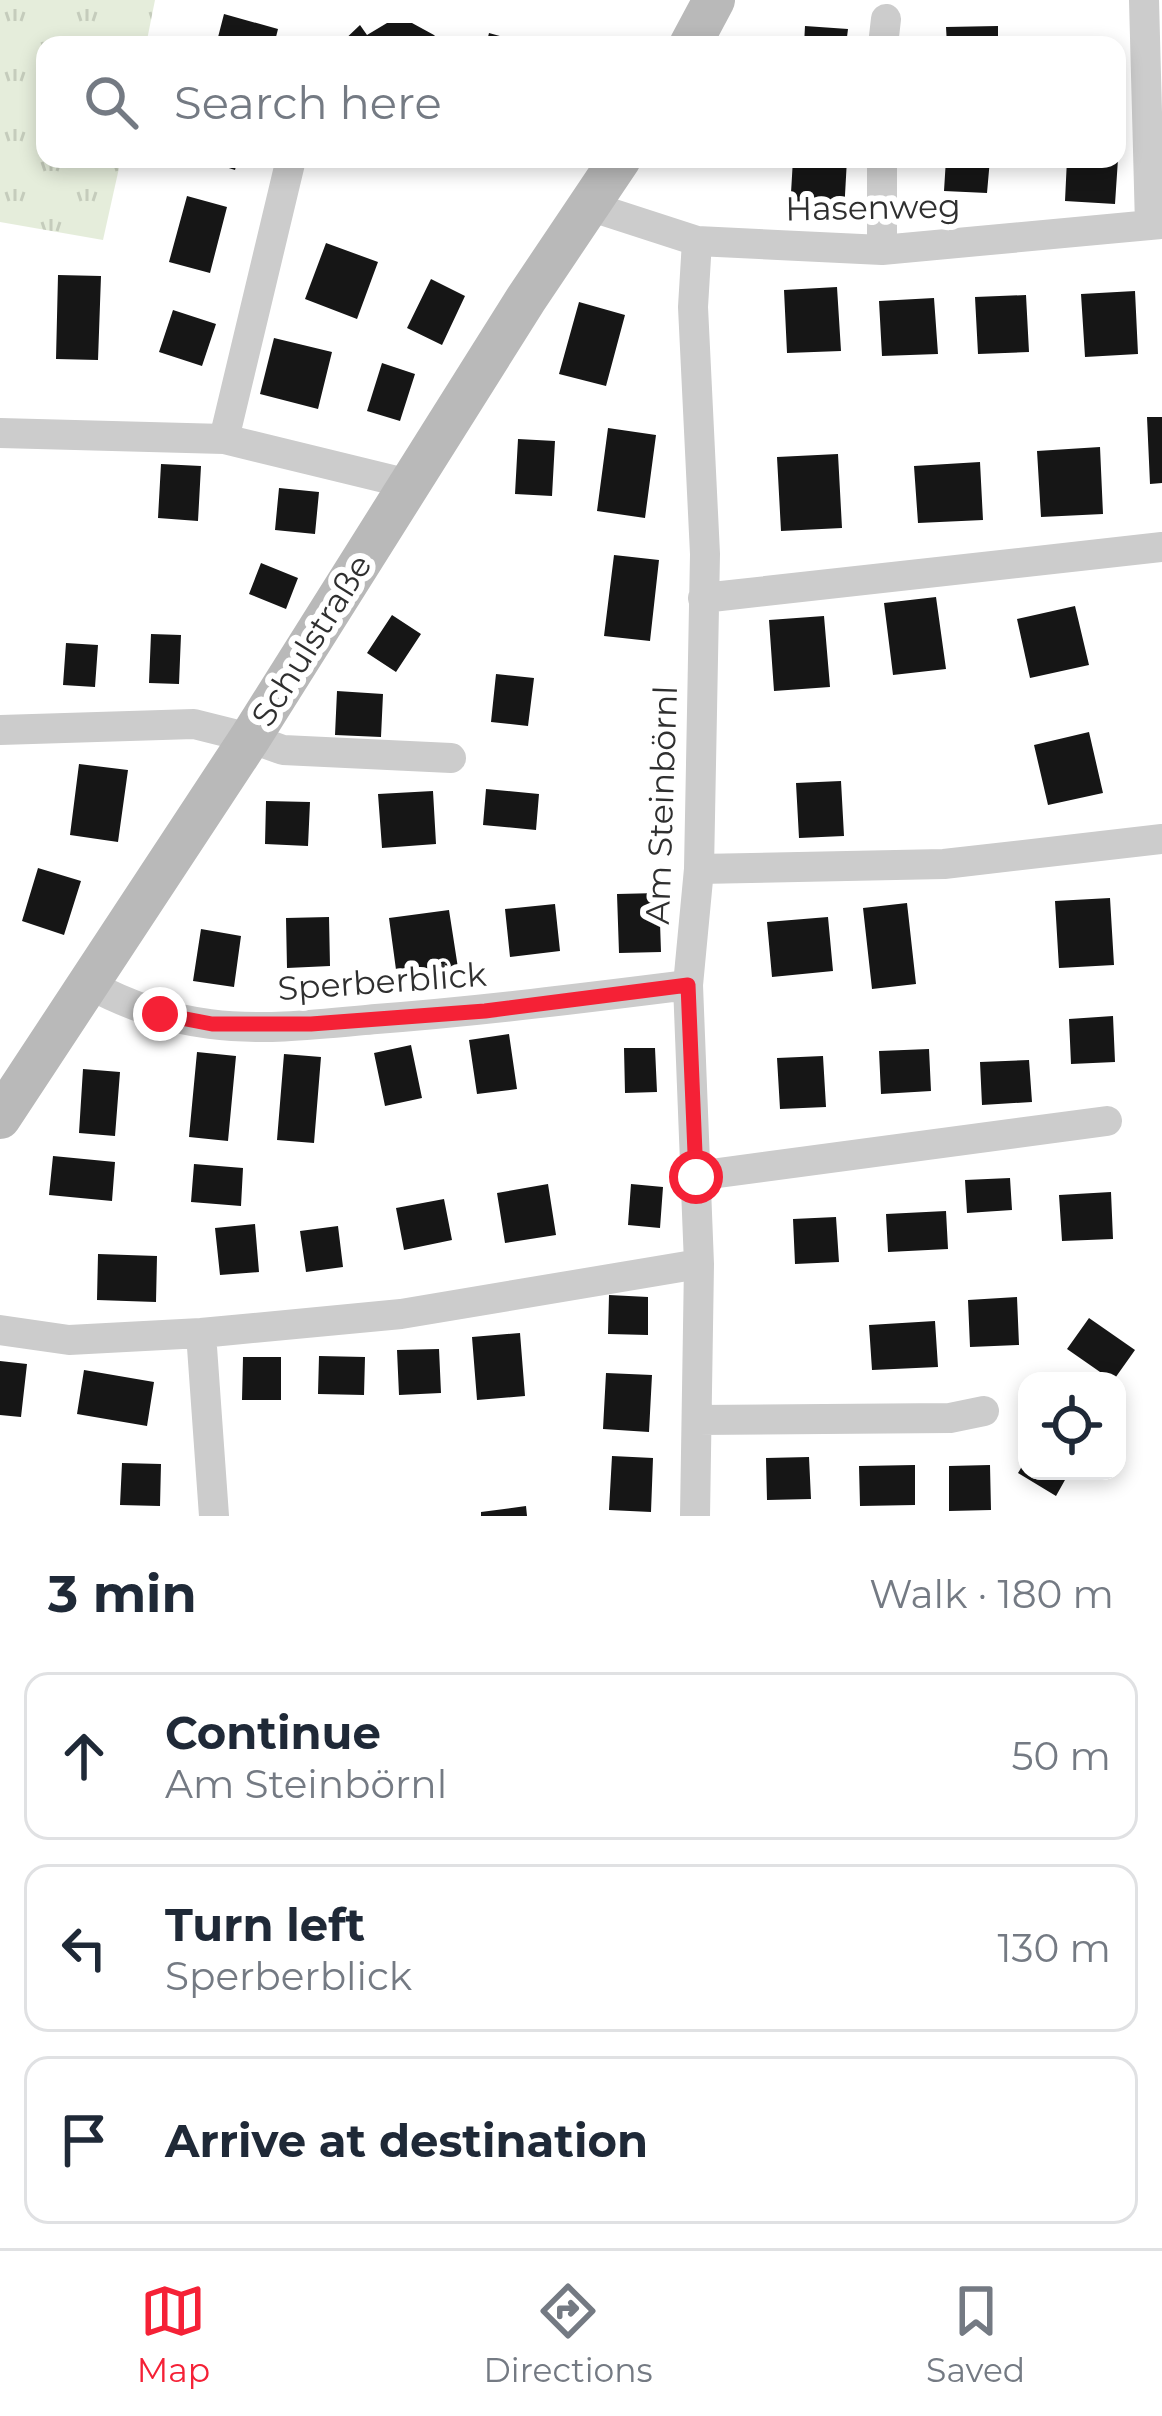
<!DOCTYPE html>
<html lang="en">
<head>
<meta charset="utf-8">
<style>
	:root { --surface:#fff; --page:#f2f2f3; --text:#1f2937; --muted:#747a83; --line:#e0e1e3; --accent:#f52136 }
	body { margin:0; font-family:Montserrat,sans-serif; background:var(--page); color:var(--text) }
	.controls { position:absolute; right:36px; bottom:36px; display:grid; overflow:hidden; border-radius:24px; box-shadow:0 6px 18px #0003 }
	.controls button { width:108px; height:108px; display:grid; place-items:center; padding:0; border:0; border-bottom:3px solid var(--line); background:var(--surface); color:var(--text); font:60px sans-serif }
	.stop { position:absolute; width:36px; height:36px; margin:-27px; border:9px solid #f52136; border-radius:50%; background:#fff }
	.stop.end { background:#f52136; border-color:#fff; box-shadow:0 3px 12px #0008 }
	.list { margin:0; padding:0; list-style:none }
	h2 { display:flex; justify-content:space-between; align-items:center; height:156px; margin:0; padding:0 48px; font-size:51px }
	h2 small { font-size:39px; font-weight:400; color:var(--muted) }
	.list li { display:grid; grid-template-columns:78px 1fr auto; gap:36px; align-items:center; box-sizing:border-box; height:168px; margin:0 24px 24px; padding:0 24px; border:3px solid var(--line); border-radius:24px }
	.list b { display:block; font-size:45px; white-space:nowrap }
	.list p { margin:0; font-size:39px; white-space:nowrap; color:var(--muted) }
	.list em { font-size:39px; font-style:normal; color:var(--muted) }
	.icon { flex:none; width:66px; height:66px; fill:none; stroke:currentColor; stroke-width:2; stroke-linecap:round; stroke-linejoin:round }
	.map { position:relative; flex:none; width:1162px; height:1516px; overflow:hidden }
	.search { position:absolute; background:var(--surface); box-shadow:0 6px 18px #0003; left:36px; right:36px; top:36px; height:132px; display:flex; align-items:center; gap:30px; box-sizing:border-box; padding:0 42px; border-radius:24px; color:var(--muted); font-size:45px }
	.sheet { height:732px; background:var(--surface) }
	nav { display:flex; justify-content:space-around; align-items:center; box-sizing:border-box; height:168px; border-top:3px solid var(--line); background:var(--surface); font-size:33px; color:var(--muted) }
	nav a { display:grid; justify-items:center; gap:6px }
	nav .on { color:var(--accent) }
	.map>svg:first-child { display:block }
	.park { fill:url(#park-tufts) }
	.building { fill:#161616 }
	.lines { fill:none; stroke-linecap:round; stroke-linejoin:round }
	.street { stroke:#ccc; stroke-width:30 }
	.secondary { stroke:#b9b9b9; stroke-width:42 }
	.route { stroke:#f52136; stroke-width:15 }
	.labels { text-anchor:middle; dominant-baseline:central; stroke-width:12; stroke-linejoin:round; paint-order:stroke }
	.street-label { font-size:33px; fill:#2f2f2f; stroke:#fff }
</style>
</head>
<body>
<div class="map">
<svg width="1162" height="1516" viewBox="0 0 1162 1516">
	<defs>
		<pattern id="park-tufts" width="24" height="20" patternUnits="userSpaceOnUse" patternTransform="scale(3)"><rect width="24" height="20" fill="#e5eddb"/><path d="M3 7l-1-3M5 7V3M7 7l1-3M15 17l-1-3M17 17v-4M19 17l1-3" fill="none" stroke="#c5ccbc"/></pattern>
	</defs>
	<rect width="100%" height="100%" fill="#fff"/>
	<path class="park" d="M0 0H155L146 45H45V159H121L103 240 0 222Z"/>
	<path class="building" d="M224 14 278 29 274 45H216Z
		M387 23H412L434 35 444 45H339L360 25 367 35Z
		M805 26 848 29 846 45H804Z
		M998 26V45H947L946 27Z
		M489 33 507 38 505 45H486Z
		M201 159H238L235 170Z
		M793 159H847L844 213 790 210Z
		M946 159H990L987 193 944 191Z
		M1067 159H1118L1115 204 1065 201Z
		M187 196 227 207 210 273 169 262Z
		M326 243 378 262 357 319 305 299Z
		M58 275 101 276 98 360 56 359Z
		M431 279 465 296 442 345 407 328Z
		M837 287 841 351 787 353 784 290Z
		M1135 291 1138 354 1085 357 1081 294Z
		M1026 295 1029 352 978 354 975 297Z
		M934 298 938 354 882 356 879 301Z
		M579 302 625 315 606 386 559 374Z
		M173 310 216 324 202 366 159 352Z
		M274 338 332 352 318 409 260 394Z
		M382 363 415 374 400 421 367 411Z
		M1147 417H1162V483L1150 484Z
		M608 428 656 435 645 518 597 511Z
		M518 439 555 441 552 496 515 494Z
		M1100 447 1103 514 1041 517 1037 451Z
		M838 454 842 528 781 531 777 457Z
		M980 462 983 520 918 523 914 466Z
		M161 464 201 466 198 521 158 518Z
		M279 488 319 492 315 534 275 530Z
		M614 555 659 560 650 641 604 636Z
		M261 563 298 578 286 609 249 594Z
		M936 597 946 669 893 675 884 603Z
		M1075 606 1089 665 1030 678 1017 619Z
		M392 615 421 634 396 672 367 653Z
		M824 616 830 687 774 691 769 620Z
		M151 634 181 635 179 684 149 683Z
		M66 643 98 645 95 687 63 685Z
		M496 674 534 678 528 726 491 722Z
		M337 691 383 694 381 737 335 735Z
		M1089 732 1103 793 1048 805 1034 745Z
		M79 764 128 770 118 842 70 835Z
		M841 781 844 836 799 838 796 783Z
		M486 789 539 794 536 830 483 825Z
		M433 791 436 844 382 848 378 794Z
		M266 801 310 802 308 846 265 844Z
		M38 868 81 881 64 935 22 921Z
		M659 893 661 952 619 953 617 894Z
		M1110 898 1114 965 1059 968 1055 901Z
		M907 903 916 984 872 989 863 908Z
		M555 904 560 951 510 957 505 909Z
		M449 910 458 968 397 977 389 918Z
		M329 917 330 966 287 968 286 918Z
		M828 917 833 971 772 977 767 922Z
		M201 929 241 936 234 987 193 981Z
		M1113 1016 1115 1062 1071 1064 1069 1019Z
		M509 1034 517 1089 477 1094 469 1040Z
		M411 1045 422 1098 385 1106 374 1053Z
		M624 1048H655L657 1092 625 1093Z
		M929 1049 931 1091 881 1094 879 1051Z
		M197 1052 236 1056 228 1141 189 1137Z
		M284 1054 321 1057 314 1143 277 1140Z
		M823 1056 826 1107 780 1109 777 1058Z
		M1029 1060 1032 1102 982 1105 980 1062Z
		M83 1069 120 1072 115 1136 79 1133Z
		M53 1156 115 1162 112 1201 49 1195Z
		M194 1164 243 1168 241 1206 191 1202Z
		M1010 1178 1012 1210 967 1213 965 1180Z
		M548 1184 556 1235 505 1243 497 1193Z
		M631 1184 663 1187 660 1228 628 1225Z
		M1111 1192 1113 1239 1062 1241 1059 1195Z
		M444 1199 452 1240 404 1250 396 1208Z
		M946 1211 948 1249 888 1252 886 1214Z
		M836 1217 839 1262 795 1264 793 1219Z
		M255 1224 259 1272 220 1275 215 1228Z
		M338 1226 343 1267 306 1272 300 1231Z
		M98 1254 157 1256 156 1302 97 1300Z
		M609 1295 648 1297V1335L608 1334Z
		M1017 1297 1019 1345 970 1347 968 1300Z
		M1089 1318 1135 1350 1113 1381 1067 1349Z
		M935 1321 938 1367 872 1370 869 1325Z
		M520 1333 525 1396 477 1400 472 1337Z
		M439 1349 441 1393 399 1395 397 1350Z
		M319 1356 365 1357 364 1395 318 1394Z
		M243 1357H281V1400H242Z
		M0 1361 27 1364 21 1417 0 1415Z
		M84 1370 154 1382 147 1426 77 1414Z
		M606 1373 652 1375 649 1432 603 1429Z
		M612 1456 653 1458 651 1512 609 1510Z
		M809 1457 811 1499 767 1500 766 1458Z
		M1027 1458V1471H1070L1056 1496 1018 1473Z
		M122 1463 161 1464 160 1506 120 1505Z
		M915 1465V1505L860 1506 859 1466Z
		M990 1465 991 1510 949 1511V1466Z
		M526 1506 527 1516H481V1512Z"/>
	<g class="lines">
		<path class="street" d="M1144 0 1150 225
			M883 45 886 19
			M589 206 697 241 882 250 1162 224
			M882 250V159
			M0 433 224 439 409 484
			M224 439 291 159
			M703 598 1162 547
			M0 730 194 724 250 738 283 750 451 758
			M699 869 944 864 1162 839
			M88 984C128 1005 164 1018 210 1024 264 1031 322 1024 376 1019 480 1011 584 998 688 985
			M696 1176 1107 1121
			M0 1330 69 1340 201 1333 401 1314 699 1264
			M201 1333 214 1516
			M697 1420 950 1418 984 1411
			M695 1516 699 1264 688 985 699 869 705 554 693 307 697 241"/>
		<path class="secondary" d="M690 45 714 0
			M0 1118 250 738 526 299 620 159"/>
	</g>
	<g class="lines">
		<path class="route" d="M160 1014 212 1024H311L485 1011 688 985 696 1177"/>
	</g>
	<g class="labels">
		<g class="street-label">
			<text transform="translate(873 207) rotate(-1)">Hasenweg</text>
			<text transform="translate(311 640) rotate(-58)">Schulstraße</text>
			<text transform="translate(661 805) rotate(-88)">Am Steinbörnl</text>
			<text transform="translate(382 981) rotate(-4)">Sperberblick</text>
		</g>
	</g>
</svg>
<div class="controls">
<button><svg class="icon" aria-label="locate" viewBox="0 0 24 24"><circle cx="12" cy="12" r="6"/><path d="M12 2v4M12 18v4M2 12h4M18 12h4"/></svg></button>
</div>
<div class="stop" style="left:696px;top:1177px"></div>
<div class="stop end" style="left:160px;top:1014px"></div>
<div class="search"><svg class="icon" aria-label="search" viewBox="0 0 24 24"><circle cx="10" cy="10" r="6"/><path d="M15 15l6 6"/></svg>Search here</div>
</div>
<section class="sheet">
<h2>3 min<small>Walk · 180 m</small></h2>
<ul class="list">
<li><svg class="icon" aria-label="ahead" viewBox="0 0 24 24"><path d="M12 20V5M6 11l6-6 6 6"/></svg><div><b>Continue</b><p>Am Steinbörnl</p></div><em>50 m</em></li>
<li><svg class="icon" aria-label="left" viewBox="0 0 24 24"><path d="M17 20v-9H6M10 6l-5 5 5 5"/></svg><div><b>Turn left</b><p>Sperberblick</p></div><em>130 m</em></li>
<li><svg class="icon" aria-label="arrive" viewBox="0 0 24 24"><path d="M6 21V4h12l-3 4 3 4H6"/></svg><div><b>Arrive at destination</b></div></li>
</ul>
</section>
<nav>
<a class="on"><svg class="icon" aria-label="map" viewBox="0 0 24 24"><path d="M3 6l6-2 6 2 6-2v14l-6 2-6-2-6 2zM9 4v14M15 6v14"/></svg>Map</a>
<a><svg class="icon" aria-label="directions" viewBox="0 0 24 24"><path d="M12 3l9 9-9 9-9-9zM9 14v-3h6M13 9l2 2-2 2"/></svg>Directions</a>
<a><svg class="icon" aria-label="saved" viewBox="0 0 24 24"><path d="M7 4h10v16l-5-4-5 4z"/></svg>Saved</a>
</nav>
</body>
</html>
